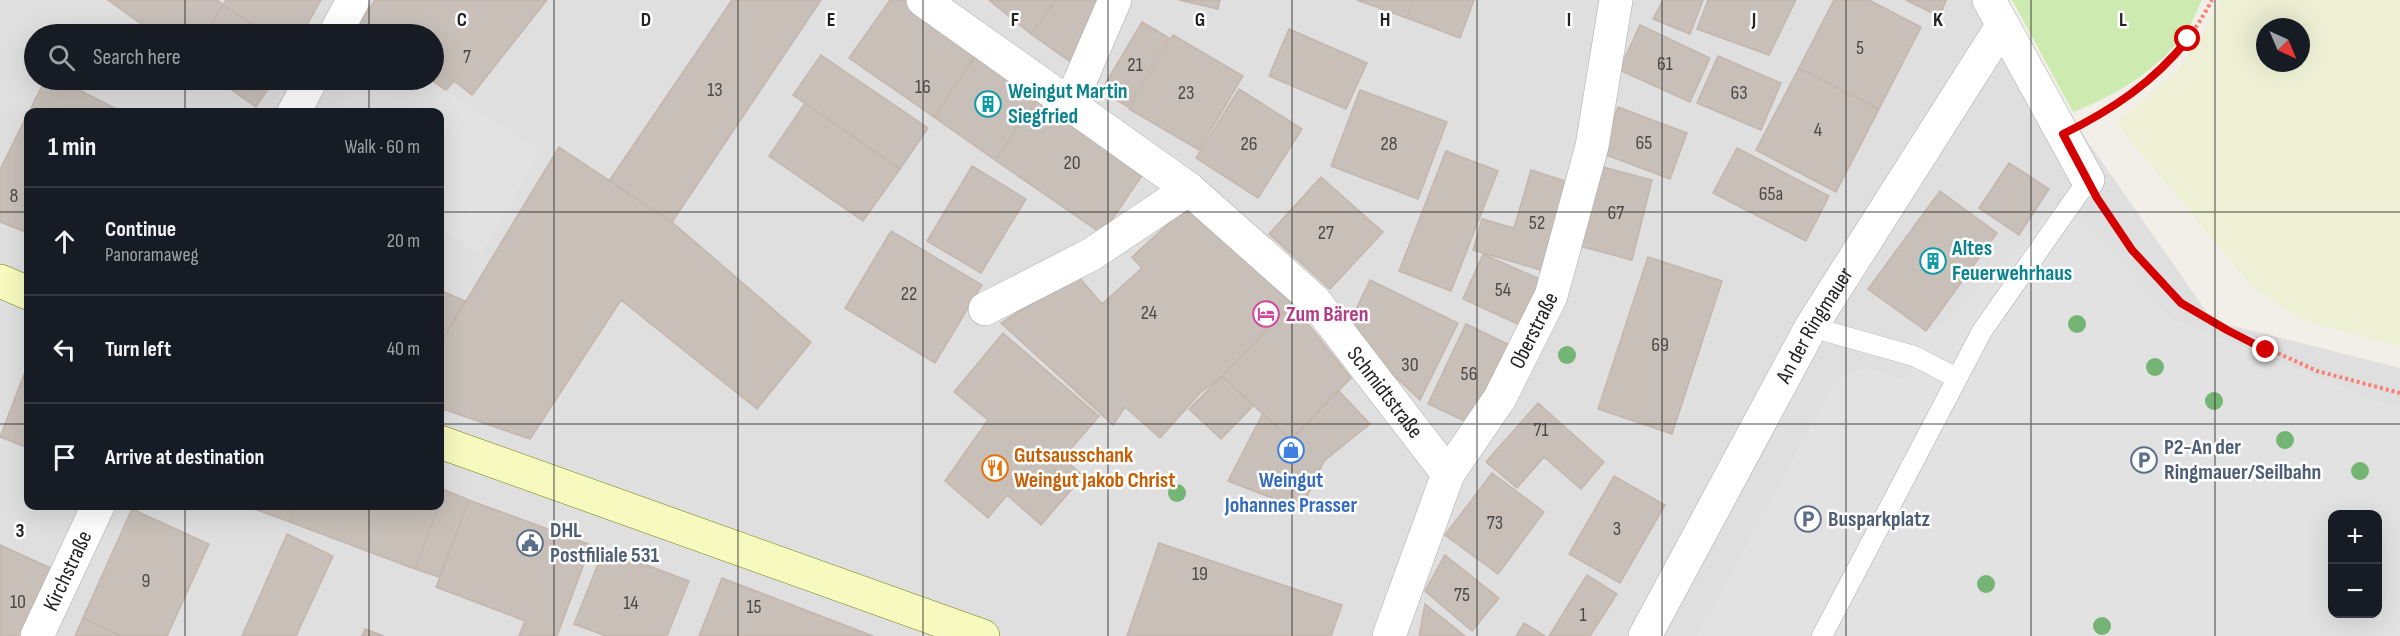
<!DOCTYPE html>
<html lang="en">
<head>
<meta charset="utf-8">
<style>
	:root { --surface:#171b24; --page:#242831; --text:#f1f3f6; --muted:#9ea1a6; --line:#363941 }
	body { margin:0; font-family:"Sofia Sans Condensed",sans-serif; background:var(--page); color:var(--text) }
	.controls { position:absolute; right:18px; bottom:18px; display:grid; overflow:hidden; border-radius:12px; box-shadow:0 6px 24px #0002 }
	.controls button { width:54px; height:54px; display:grid; place-items:center; padding:0; border:0; border-bottom:2px solid var(--line); background:var(--surface); color:var(--text); font:30px sans-serif }
	.compass { position:absolute; left:2256px; top:18px; width:54px; height:54px; border-radius:50%; background:var(--surface); box-shadow:0 6px 24px #0002; rotate:136deg }
	.stop { position:absolute; width:18px; height:18px; margin:-14px; border:4px solid #d40000; border-radius:50%; background:#fff }
	.stop.end { background:#d40000; border-color:#fff; box-shadow:0 2px 6px #0008 }
	.list { margin:0; padding:0; list-style:none }
	h2 { display:flex; justify-content:space-between; align-items:center; height:78px; margin:0; padding:0 24px; font-size:26px }
	h2 small { font-size:20px; font-weight:400; color:var(--muted) }
	.list li { display:grid; grid-template-columns:39px 1fr auto; gap:18px; align-items:center; box-sizing:border-box; height:108px; padding:0 24px; border-top:2px solid var(--line) }
	.list b { display:block; font-size:22px; white-space:nowrap }
	.list p { margin:0; font-size:20px; white-space:nowrap; color:var(--muted) }
	.list em { font-size:20px; font-style:normal; color:var(--muted) }
	.icon { flex:none; width:33px; height:33px; fill:none; stroke:currentColor; stroke-width:2; stroke-linecap:round; stroke-linejoin:round }
	.map { position:relative; flex:none; width:2400px; height:636px; overflow:hidden }
	.search { position:absolute; background:var(--surface); box-shadow:0 6px 24px #0002; left:24px; top:24px; width:420px; height:66px; display:flex; align-items:center; gap:15px; box-sizing:border-box; padding:0 21px; border-radius:33px; color:var(--muted); font-size:22px }
	.panel { position:absolute; background:var(--surface); box-shadow:0 6px 24px #0002; left:24px; top:108px; width:420px; height:402px; border-radius:12px }
	.map>svg:first-child { display:block }
	.residential { fill:#e0dfdf; fill-rule:evenodd }
	.farmland { fill:#eef0d5; fill-rule:evenodd }
	.grass { fill:#cdebb0 }
	.parking { fill:#e2e2e2; fill-rule:evenodd }
	.building { fill:#c7bfb8; stroke:#c4b6ab; stroke-width:1.5 }
	.lines { fill:none; stroke-linecap:round; stroke-linejoin:round }
	.lane-casing { stroke:#a9a9a9; stroke-width:21 }
	.street-casing { stroke:#a9a9a9; stroke-width:34 }
	.secondary-casing { stroke:#707d05; stroke-width:34 }
	.path { stroke:#fa8072; stroke-width:4; stroke-dasharray:3 3; stroke-linecap:butt }
	.lane { stroke:#fff; stroke-width:20 }
	.street { stroke:#fff; stroke-width:33 }
	.secondary { stroke:#f7fabf; stroke-width:33 }
	.tree { fill:#74b475 }
	.route { stroke:#d40000; stroke-width:8 }
	.grid { fill:none; stroke:#222; stroke-width:1.5; stroke-opacity:0.55 }
	.labels { text-anchor:middle; dominant-baseline:central; stroke-width:5; stroke-linejoin:round; paint-order:stroke }
	.number-label { font-size:20px; fill:#4b4948 }
	.culture-label { font-size:22px; font-weight:bold; fill:#0d838f; stroke:#fff; text-anchor:start }
	.hotel-label { font-size:22px; font-weight:bold; fill:#b23c85; stroke:#fff; text-anchor:start }
	.street-label { font-size:22px; fill:#222; stroke:#fff }
	.service-label { font-size:22px; font-weight:bold; fill:#4e5e75; stroke:#fff; text-anchor:start }
	.food-label { font-size:22px; font-weight:bold; fill:#c56008; stroke:#fff; text-anchor:start }
	.shop-label { font-size:22px; font-weight:bold; fill:#366cbe; stroke:#fff }
	.grid-label { font-size:20px; text-anchor:middle; font-weight:bold; fill:#222; stroke:#fff; stroke-width:5; stroke-linejoin:round; paint-order:stroke }
</style>
</head>
<body>
<div class="map">
<svg width="2400" height="636" viewBox="0 0 2400 636">
	<rect width="100%" height="100%" fill="#f2efe9"/>
	<path class="residential" d="M0 0H2001L2086 139 2213 321 2400 368V636H0ZM34 34H434V80H34ZM28 112H440V506H28ZM2332 514H2378V614H2332Z"/>
	<path class="farmland" d="M2221 0H2400V347L2305 321 2253 288 2116 123 2178 70 2198 41ZM2265 27H2301V63H2265Z"/>
	<path class="grass" d="M2012 0H2202C2197 9 2194 20 2188 29 2160 69 2117 95 2073 112Z"/>
	<path class="parking" d="M357 80H427L541 150 481 255 440 230V112H335Z
		M2062 201 2173 319 2385 404 2400 406V636H1697L1830 391 1845 375 1865 368 1887 372 1908 382 1920 334 1946 321ZM2332 514H2378V614H2332Z"/>
	<path class="building" d="M108 0H217L223 5 205 34H155Z
		M226 0H321L302 34H267L223 5Z
		M375 0H547L472 95 454 81 446 90 431 80H434V34H370L358 25Z
		M732 0H821L672 222 609 181Z
		M890 0H910L980 49 934 117 849 58Z
		M989 0H1056L1031 34Z
		M1056 0H1106L1078 67 1031 34Z
		M1179 0H1220L1218 9Z
		M1357 0H1413L1407 18Z
		M1413 0H1474L1460 38 1407 18Z
		M1663 0H1703L1690 34 1653 19Z
		M1708 0H1796L1769 55 1697 29Z
		M1834 0H1869L1921 27 1879 109 1799 68Z
		M1906 0H1946L1940 17Z
		M223 5 267 34H205Z
		M1142 22 1169 38 1128 107 1101 91Z
		M1640 25 1710 58 1690 102 1619 70Z
		M1289 29 1367 63 1346 109 1269 76Z
		M1173 35 1243 76 1199 150 1129 109Z
		M980 49 1042 92 995 160 934 117Z
		M821 55 928 128 900 169 793 95Z
		M1718 56 1781 83 1761 130 1697 103Z
		M1799 68 1879 109 1836 192 1756 150Z
		M45 80H60L122 112H29Z
		M218 80H274L256 107Z
		M1239 89 1302 129 1258 198 1196 158Z
		M1360 90 1447 122 1418 199 1331 166Z
		M1042 92 1148 167 1102 234 995 160Z
		M805 103 900 169 863 221 769 156Z
		M1618 107 1687 133 1670 179 1601 153Z
		M28 113V233L0 222V170Z
		M559 147 672 222 811 342 757 409 621 300 530 439 440 408V344Z
		M1737 148 1829 196 1806 241 1713 193Z
		M1446 151 1498 171 1451 291 1399 271Z
		M2009 163 2049 189 2019 235 1979 208Z
		M972 166 1026 199 981 273 927 241Z
		M1599 166 1652 180 1632 260 1579 246Z
		M1531 170 1571 183 1544 271 1473 250 1482 219 1514 228Z
		M1321 177 1383 232 1330 289 1269 234Z
		M1940 191 1997 233 1926 331 1868 289Z
		M1191 203 1292 304 1222 376 1200 393 1160 438 1125 407 1113 425 1001 323 1077 275 1102 304 1142 268 1132 257Z
		M891 231 982 285 935 363 845 308Z
		M1483 254 1544 281 1524 327 1463 299Z
		M1648 257 1722 281 1672 434 1598 409Z
		M1370 280 1458 323 1420 400 1346 330Z
		M440 290 465 301 440 344Z
		M1292 304 1351 378 1291 440 1222 376Z
		M1466 324 1510 345 1473 425 1428 404Z
		M1003 333 1099 416 1063 458 1083 476 1041 525 1007 495 988 518 945 481 988 420 954 392Z
		M28 364V448L0 437Z
		M1222 376 1253 406 1221 439 1189 409Z
		M1338 390 1370 424 1324 461 1301 509 1228 481 1263 413 1291 440Z
		M1538 403 1604 462 1581 489 1544 457 1517 488 1486 462Z
		M1492 473 1544 512 1498 574 1445 535Z
		M1614 476 1665 505 1620 583 1569 554Z
		M440 488 445 490 440 504Z
		M445 490 469 500 439 577 415 569Z
		M469 500 591 545 557 636H519L525 621 436 587Z
		M246 506H296L290 522Z
		M296 506H439L415 569 290 522Z
		M132 509 209 544 167 636H121L83 618Z
		M287 534 333 556 296 636H242Z
		M1159 543 1342 605 1331 636H1127Z
		M0 545 51 568 20 636H0Z
		M604 549 689 581 667 636H606L574 624Z
		M1445 555 1499 598 1472 631 1425 591Z
		M1587 575 1617 594 1590 636H1549Z
		M722 578 873 636H699Z
		M1425 604 1465 636H1419Z
		M83 618 121 636H75Z
		M1524 623 1545 636H1516Z
		M365 629 384 636H362Z"/>
	<g class="lines">
		<g class="lane-casing">
			<path id="lane" d="M1811 327 1914 356 1957 378
				M1822 636 1982 331 2088 180"/>
		</g>
		<g class="street-casing">
			<g id="street">
				<path id="s1" d="M923 0 1189 189 1314 300 1448 474"/>
				<path d="M1989 0 2088 180"/>
				<path d="M335 34 353 0"/>
				<path d="M1070 104 1115 0"/>
				<path d="M294 112 311 80"/>
				<path d="M985 309 1092 254 1189 189"/>
				<path id="s2" d="M37 636 98 506"/>
				<path id="s3" d="M1389 636 1448 474 1500 398 1551 296 1592 146 1616 0"/>
				<path id="s4" d="M1645 636 1811 327 2002 26"/>
			</g>
		</g>
		<g class="secondary-casing">
			<path id="secondary" d="M0 281 28 293
				M440 442 983 636"/>
		</g>
		<path class="path" d="M2099 116C2149 86 2185 51 2212 0
			M2110 216 2132 250 2181 303 2227 330 2317 371 2400 393"/>
		<use href="#lane" class="lane"/>
		<use href="#street" class="street"/>
		<use href="#secondary" class="secondary"/>
	</g>
	<g class="tree">
		<circle cx="2077" cy="324" r="9"/>
		<circle cx="1567" cy="355" r="9"/>
		<circle cx="2155" cy="367" r="9"/>
		<circle cx="2214" cy="401" r="9"/>
		<circle cx="2285" cy="440" r="9"/>
		<circle cx="2360" cy="471" r="9"/>
		<circle cx="1177" cy="493" r="9"/>
		<circle cx="1986" cy="584" r="9"/>
		<circle cx="2102" cy="626" r="9"/>
	</g>
	<g class="lines">
		<path class="route" d="M2188 39C2154 82 2112 110 2063 134L2097 198 2132 250 2181 303 2227 330 2266 350"/>
	</g>
	<path class="grid" d="M185 0V34M369 0V34M554 0V636M738 0V636M923 0V636M1108 0V636M1292 0V636M1477 0V636M1662 0V636M1846 0V636M2031 0V636M2215 0V636M185 80V112M369 80V112M0 212H28M440 212H2400M0 424H28M440 424H2400M185 506V636M369 506V636"/>
	<defs>
		<g id="building-ring" transform="scale(1.35)"><circle r="9.5" fill="#fff" stroke="#0f9aa8" stroke-width="1.5"/><path d="M-4-6H4V6H1V3H-1V6H-4ZM-2.5-4.3h1.7v1.8h-1.7ZM.8-4.3h1.7v1.8H.8ZM-2.5-1h1.7V.8h-1.7ZM.8-1h1.7V.8H.8Z" fill="#0f9aa8"/></g>
		<g id="hotel-ring" transform="scale(1.35)"><circle r="9.5" fill="#fff" stroke="#d1479c" stroke-width="1.5"/><path d="M-6-4.5h1.5V1H6V5H4.5V3h-9V5H-6ZM-4 0a1.8 1.8 0 1 1 3.6 0ZM.5 0V-2.5h3Q6-2.5 6 0Z" fill="#d1479c"/></g>
		<g id="shop-ring" transform="scale(1.35)"><circle r="9.5" fill="#fff" stroke="#3f7fe0" stroke-width="1.5"/><path d="M-5-2.5h2.3a2.7 3.5 0 0 1 5.4 0H5L5.5 6h-11ZM-1.5-2.5h3a1.5 2.3 0 0 0-3 0Z" fill="#3f7fe0"/></g>
		<g id="parking-ring" transform="scale(1.35)"><circle r="9.5" fill="#fff" stroke="#5c6f8a" stroke-width="1.5"/><path d="M-3.5-5.5H1a3.5 3.5 0 0 1 0 7H-1V5.5H-3.5ZM-1-3.4V-.6H.8a1.4 1.4 0 0 0 0-2.8Z" fill="#5c6f8a"/></g>
		<g id="restaurant-ring" transform="scale(1.35)"><circle r="9.5" fill="#fff" stroke="#e8710a" stroke-width="1.5"/><path d="M-5-6h1v4h1v-4h1v4h1v-4h1v5L-1.5 .5V6h-2V.5L-5-1ZM5-6V6H3V1.5H1.5Q1.5-4 5-6Z" fill="#e8710a"/></g>
		<g id="civic-ring" transform="scale(1.35)"><circle r="9.5" fill="#fff" stroke="#5c6f8a" stroke-width="1.5"/><path d="M-.6-6.5H3V-4.5H.6V-3L4-1V1h2V6H-6V1h2V-1L-.6-3ZM-1.2 2.5V6h2.4V2.5Z" fill="#5c6f8a"/></g>
	</defs>
	<g fill-rule="evenodd">
		<use href="#building-ring" x="988" y="104"/>
		<use href="#building-ring" x="1933" y="261"/>
		<use href="#hotel-ring" x="1266" y="314"/>
		<use href="#shop-ring" x="1291" y="450"/>
		<use href="#parking-ring" x="2144" y="460"/>
		<use href="#restaurant-ring" x="995" y="468"/>
		<use href="#parking-ring" x="1808" y="519"/>
		<use href="#civic-ring" x="530" y="543"/>
	</g>
	<g class="labels">
		<g class="number-label">
			<text x="1860" y="48">5</text>
			<text x="467" y="57">7</text>
			<text x="1665" y="64">61</text>
			<text x="1135" y="65">21</text>
			<text x="923" y="87">16</text>
			<text x="715" y="90">13</text>
			<text x="1186" y="93">23</text>
			<text x="1739" y="93">63</text>
			<text x="1818" y="130">4</text>
			<text x="1644" y="143">65</text>
			<text x="1249" y="144">26</text>
			<text x="1389" y="144">28</text>
			<text x="1072" y="163">20</text>
			<text x="1771" y="194">65a</text>
			<text x="14" y="196">8</text>
			<text x="1616" y="213">67</text>
			<text x="1537" y="223">52</text>
			<text x="1326" y="233">27</text>
			<text x="1503" y="290">54</text>
			<text x="909" y="294">22</text>
			<text x="1149" y="313">24</text>
			<text x="1660" y="345">69</text>
			<text x="1410" y="365">30</text>
			<text x="1469" y="374">56</text>
			<text x="1541" y="430">71</text>
			<text x="1495" y="523">73</text>
			<text x="1617" y="529">3</text>
			<text x="1200" y="574">19</text>
			<text x="146" y="581">9</text>
			<text x="1462" y="595">75</text>
			<text x="18" y="602">10</text>
			<text x="631" y="603">14</text>
			<text x="754" y="607">15</text>
			<text x="1583" y="615">1</text>
		</g>
		<g class="culture-label">
			<text x="1008" y="91">Weingut Martin<tspan x="1008" dy="25">Siegfried</tspan></text>
			<text x="1952" y="248">Altes<tspan x="1952" dy="25">Feuerwehrhaus</tspan></text>
		</g>
		<g class="hotel-label">
			<text x="1286" y="314">Zum Bären</text>
		</g>
		<g class="street-label">
			<text stroke="none"><textPath href="#s4" startOffset="354">An der Ringmauer</textPath></text>
			<text stroke="none"><textPath href="#s3" startOffset="340">Oberstraße</textPath></text>
			<text stroke="none"><textPath href="#s1" startOffset="610">Schmidtstraße</textPath></text>
			<text stroke="none"><textPath href="#s2" startOffset="72">Kirchstraße</textPath></text>
		</g>
		<g class="service-label">
			<text x="2164" y="447">P2-An der<tspan x="2164" dy="25">Ringmauer/Seilbahn</tspan></text>
			<text x="1828" y="519">Busparkplatz</text>
			<text x="550" y="530">DHL<tspan x="550" dy="25">Postfiliale 531</tspan></text>
		</g>
		<g class="food-label">
			<text x="1014" y="455">Gutsausschank<tspan x="1014" dy="25">Weingut Jakob Christ</tspan></text>
		</g>
		<g class="shop-label">
			<text x="1291" y="480">Weingut<tspan x="1291" dy="25">Johannes Prasser</tspan></text>
		</g>
	</g>
	<g class="grid-label">
		<text x="462" y="26">C</text>
		<text x="646" y="26">D</text>
		<text x="831" y="26">E</text>
		<text x="1015" y="26">F</text>
		<text x="1200" y="26">G</text>
		<text x="1385" y="26">H</text>
		<text x="1569" y="26">I</text>
		<text x="1754" y="26">J</text>
		<text x="1938" y="26">K</text>
		<text x="2123" y="26">L</text>
		<text x="20" y="537">3</text>
	</g>
</svg>
<div class="controls">
<button>+</button>
<button>−</button>
</div>
<svg class="compass" viewBox="-18 -18 36 36"><path d="M0-13l5 13h-10z" fill="#e53935"/><path d="M0 13l5-13h-10z" fill="#9ea1a6"/></svg>
<div class="stop" style="left:2188px;top:39px"></div>
<div class="stop end" style="left:2266px;top:350px"></div>
<div class="search"><svg class="icon" aria-label="search" viewBox="0 0 24 24"><circle cx="10" cy="10" r="6"/><path d="M15 15l6 6"/></svg>Search here</div>
<section class="panel">
<h2>1 min<small>Walk · 60 m</small></h2>
<ul class="list">
<li><svg class="icon" aria-label="ahead" viewBox="0 0 24 24"><path d="M12 20V5M6 11l6-6 6 6"/></svg><div><b>Continue</b><p>Panoramaweg</p></div><em>20 m</em></li>
<li><svg class="icon" aria-label="left" viewBox="0 0 24 24"><path d="M17 20v-9H6M10 6l-5 5 5 5"/></svg><div><b>Turn left</b></div><em>40 m</em></li>
<li><svg class="icon" aria-label="arrive" viewBox="0 0 24 24"><path d="M6 21V4h12l-3 4 3 4H6"/></svg><div><b>Arrive at destination</b></div></li>
</ul>
</section>
</div>
</body>
</html>
